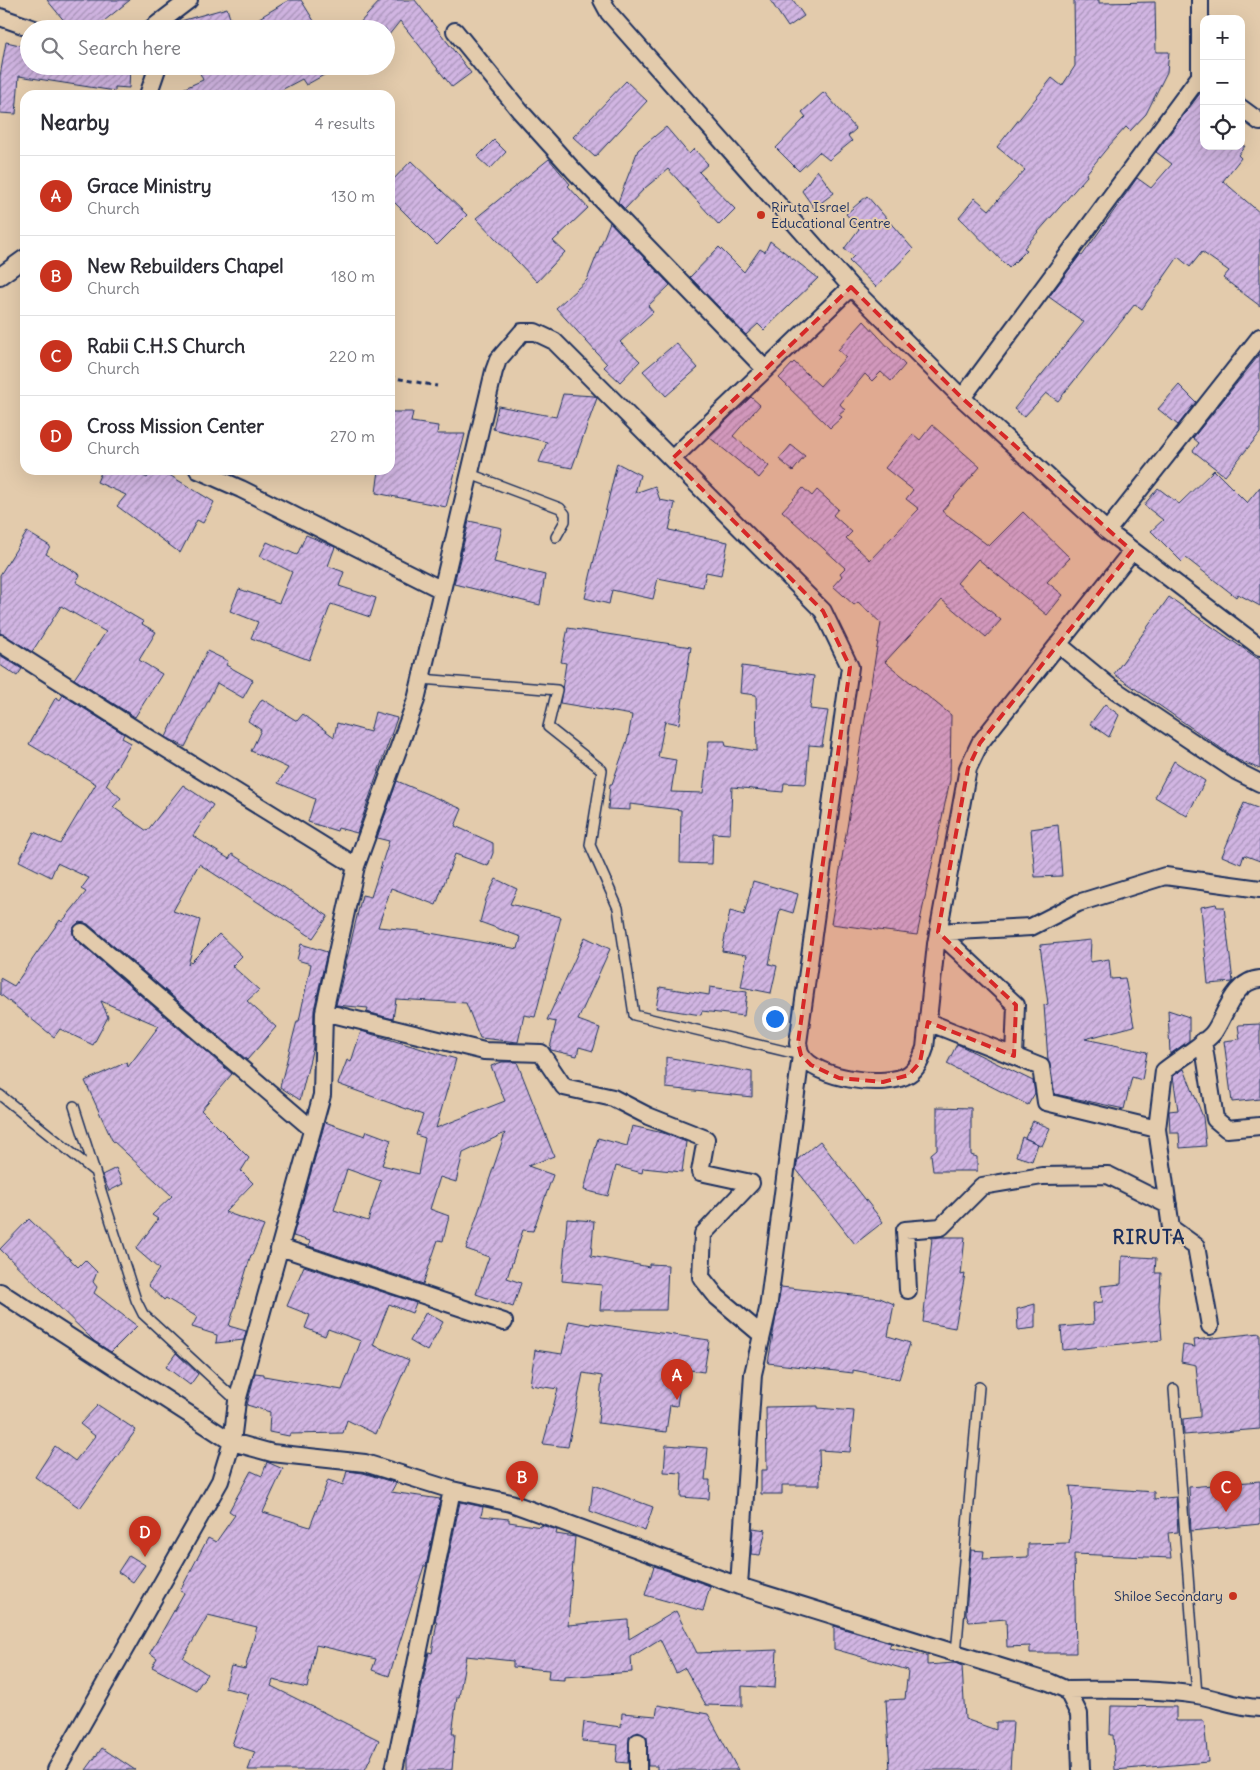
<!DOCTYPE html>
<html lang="en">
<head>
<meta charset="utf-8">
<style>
	:root { --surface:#fff; --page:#f7f7f7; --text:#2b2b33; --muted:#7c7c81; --line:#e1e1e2; --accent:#c8321e }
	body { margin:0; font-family:Delius,sans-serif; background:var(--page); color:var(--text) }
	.controls { position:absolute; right:15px; top:15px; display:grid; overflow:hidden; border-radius:10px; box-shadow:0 5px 20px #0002 }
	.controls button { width:45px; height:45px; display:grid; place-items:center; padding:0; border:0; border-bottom:1px solid var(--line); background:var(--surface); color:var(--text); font:25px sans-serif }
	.you { position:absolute; left:774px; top:1018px; width:18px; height:18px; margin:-12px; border:4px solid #fff; border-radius:50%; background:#1a73e8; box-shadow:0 0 0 8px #1a73e833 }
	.badge { display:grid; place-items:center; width:32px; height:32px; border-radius:50%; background:var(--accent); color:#fff; font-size:16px; font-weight:700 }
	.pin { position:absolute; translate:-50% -41px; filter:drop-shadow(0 1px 2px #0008) }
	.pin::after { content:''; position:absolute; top:26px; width:18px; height:15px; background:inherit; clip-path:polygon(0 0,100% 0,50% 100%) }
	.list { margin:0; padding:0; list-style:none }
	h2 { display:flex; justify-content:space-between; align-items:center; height:65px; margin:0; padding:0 20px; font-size:21px }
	h2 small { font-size:16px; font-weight:400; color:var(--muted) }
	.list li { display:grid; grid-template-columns:32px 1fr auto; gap:15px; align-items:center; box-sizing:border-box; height:80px; padding:0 20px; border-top:1px solid var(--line) }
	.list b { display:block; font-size:19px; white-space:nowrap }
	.list p { margin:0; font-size:16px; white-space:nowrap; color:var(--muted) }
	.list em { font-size:16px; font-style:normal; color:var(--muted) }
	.icon { flex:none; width:28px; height:28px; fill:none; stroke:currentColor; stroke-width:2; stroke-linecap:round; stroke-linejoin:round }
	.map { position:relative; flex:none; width:1260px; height:1770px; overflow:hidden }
	.search { position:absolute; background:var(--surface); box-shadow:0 5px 20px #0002; left:20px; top:20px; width:375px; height:55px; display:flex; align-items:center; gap:12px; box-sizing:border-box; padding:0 18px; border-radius:28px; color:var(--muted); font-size:19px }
	.panel { position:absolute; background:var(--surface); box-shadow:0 5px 20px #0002; left:20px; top:90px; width:375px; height:385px; border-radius:15px }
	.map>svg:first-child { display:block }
	.building { fill:url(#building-hatch); stroke:#1b2f5e; fill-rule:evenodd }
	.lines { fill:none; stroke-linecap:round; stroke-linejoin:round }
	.lane-casing { stroke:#1b2f5e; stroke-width:12 }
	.street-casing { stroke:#1b2f5e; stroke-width:20 }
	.path { stroke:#1b2f5e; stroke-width:3; stroke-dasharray:5 4; stroke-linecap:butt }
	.lane { stroke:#e3cbac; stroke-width:9 }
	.street { stroke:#e3cbac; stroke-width:16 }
	.marked { fill:#d62828; fill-opacity:0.2; stroke:#d62828; stroke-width:4; stroke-dasharray:10 6; stroke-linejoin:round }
	.poi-dot { fill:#c8321e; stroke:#e3cbac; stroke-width:2 }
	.labels { text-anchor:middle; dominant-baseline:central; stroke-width:4; stroke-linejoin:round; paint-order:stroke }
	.poi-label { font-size:14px; fill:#1b2f5e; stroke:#e3cbac; text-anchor:start }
	.district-label { font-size:19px; font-weight:bold; letter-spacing:1px; fill:#1b2f5e; stroke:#e3cbac }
</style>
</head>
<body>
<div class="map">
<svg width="1260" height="1770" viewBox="0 0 1260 1770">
	<defs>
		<pattern id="building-hatch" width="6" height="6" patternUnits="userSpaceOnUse" patternTransform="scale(1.25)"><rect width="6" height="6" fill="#d1b5e2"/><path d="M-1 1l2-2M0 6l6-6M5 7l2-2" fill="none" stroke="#a994ba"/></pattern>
	</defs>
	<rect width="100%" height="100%" fill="#e3cbac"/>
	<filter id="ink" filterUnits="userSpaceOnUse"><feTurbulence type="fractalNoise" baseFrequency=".02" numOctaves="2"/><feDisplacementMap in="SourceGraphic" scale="10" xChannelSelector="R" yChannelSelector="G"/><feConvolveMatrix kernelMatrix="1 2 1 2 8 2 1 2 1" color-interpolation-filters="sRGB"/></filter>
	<g filter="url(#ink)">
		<path class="building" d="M47 0H130L94 29H71Z
			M289 0H301L319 29H241Z
			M381 0H415L471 73 452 87 400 21 388 36 386 29H354Z
			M770 0H793L804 16 788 27Z
			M1074 0H1099V3L1155 2 1156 52H1169L1167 72 1146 114 1130 131 1126 127 1108 147 1086 174 1087 176 1024 248 1027 250 1009 268 959 217 975 198 989 210 1025 170 997 147 1052 78 1062 86 1075 66Z
			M227 8 233 29H170L177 22Z
			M6 42 29 47V66H130L129 88 115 87V91L19 76 16 114 0 113V76Z
			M197 66H340L306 85 302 79 272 95H169L203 80Z
			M626 81 647 101 595 157 573 137Z
			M1204 88V146H1245L1238 155 1241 158 1223 181 1260 213V306L1223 278 1229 271 1202 252 1190 267 1178 257 1142 309 1135 304 1058 401 1046 393 1024 417 1014 409 1084 322 1049 297 1080 255 1082 256 1137 178 1151 188 1172 164 1156 152Z
			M824 92 856 129 848 136 852 141 829 160 819 152 799 171 776 148 806 117 802 112Z
			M666 127 689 154 694 149 708 164 699 172 735 209 719 225 668 169 645 188 625 209 618 202 638 150Z
			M494 140 506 152 490 169 477 157Z
			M549 159 570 184 568 186 588 208 553 241 565 252 537 282 476 218Z
			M411 161 467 215 437 245 390 198V183Z
			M817 170 834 193 814 208 802 191Z
			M867 196 913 249 876 287 849 261 854 256 844 249 859 229 846 214Z
			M610 222 670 285 648 306 653 312 620 342 640 361 620 382 604 367 607 364 556 308 587 280Z
			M770 241 818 278 764 330 758 324 746 335 690 277 719 247 744 272 760 249 765 252Z
			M864 321 905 365 891 381 881 372 872 381 865 374 840 404 845 410 839 415 842 417 830 428 779 378 794 362 820 386 846 357 838 350Z
			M676 343 698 368 666 396 643 371Z
			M1260 354V433L1225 476 1193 451 1199 443 1193 438Z
			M1179 385 1196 402 1178 425 1158 409Z
			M563 394 594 396 597 398 572 468 539 462 547 442 493 429 498 406 556 417Z
			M751 397 760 405 733 436 769 466 759 478 709 437Z
			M390 412H413L411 422 438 426 437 434H465L446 507 376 493 379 470H390Z
			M932 425 980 467 942 511 989 546 1023 512 1070 558 1047 582 1063 595 1047 615 978 559 957 583 1001 620 986 637 942 600 885 662 951 715 950 780 917 935 831 924 881 623 858 602 854 605 833 586 842 576 840 573 845 568 782 511 803 488 812 496 817 490 838 509 833 515 852 532 846 538 870 560 919 509 906 499 913 490 885 468 913 434 920 440Z
			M791 445 805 456 793 471 779 459Z
			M617 463 640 475 635 493 655 486 660 500 675 503 669 530 728 542 721 575 706 572 703 587 658 578 653 599 612 590 609 604 585 598Z
			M102 470H134L147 478 154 470H161L214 502 203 523 197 520 180 553 117 506 126 495 97 482Z
			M1214 470 1247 503 1260 487V606L1238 594 1236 597 1186 558 1182 562 1151 531 1163 520 1144 505 1158 488 1179 504Z
			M469 521 502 528 494 562 545 575 540 605 454 584Z
			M27 532 50 546 46 554 80 575 76 582 144 622 142 624 156 632 139 660 162 674 135 717 74 679 106 632 61 606 32 652 0 633V575Z
			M306 535 335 547 328 566 344 572 339 586 376 598 370 617 331 604 309 660 251 638 258 622 230 611 239 589 279 603 292 572 260 556 267 542 297 555Z
			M1169 597 1260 660V769L1238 760 1114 674Z
			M568 628 691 647 679 724 665 721 658 757 676 760 671 792 703 793 709 741H725L726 746 757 751 756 695 740 693 742 666 814 676 810 709 828 711 822 746 809 745 806 784 784 783 783 792 732 787 730 834 713 833 712 864 680 863 681 810 630 804V810L608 809 610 784H612L628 738 632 715 560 703 566 663 561 662Z
			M207 651 228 661 226 665 253 680 243 698 217 683 185 747 166 737Z
			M0 655 22 669 17 676 0 665Z
			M63 695 124 734 122 738 131 743 106 785 121 798 113 807 147 831 183 785 213 805 193 836 229 859 232 854 328 916 313 938 199 864 173 911 200 920 188 965 219 934 242 956 232 966 259 990 247 1001 276 1027 247 1060 88 924 79 922 72 930 76 940 232 1074 201 1110 249 1158 241 1171 253 1183 225 1212 264 1226 252 1255H251L229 1326 246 1331 244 1340 216 1343 217 1335 192 1327 197 1317 166 1298 164 1300 148 1285 159 1269 136 1249 158 1219 152 1215 172 1196 112 1140 85 1081 127 1062 128 1067 159 1026 101 1001 108 1017 93 1045 60 1029 54 1037 0 994V978L14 986 60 920 62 922 86 892 81 889 89 878 57 863 51 877 19 861 34 832 60 844 96 784 29 744 56 697 60 700Z
			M262 699 297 721 303 714 334 737 337 723 370 732 375 712 397 718 357 833 338 828 337 831 308 822 315 799 278 783 288 768 251 751 261 730 248 721Z
			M1105 704 1119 715 1109 737 1090 724Z
			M1174 761 1205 781 1187 816 1155 797Z
			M397 781 462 809 455 826 493 843V853L488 866 455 854 436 905 391 888 378 927 419 931 518 949 521 937 480 922 486 899 496 879 517 889 510 904 561 917 535 1017 524 1015 518 1042 480 1038 466 1003 396 999 393 1019 367 1012 368 1008 336 1005 362 895 371 897 389 841 377 838Z
			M1244 803 1260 809V861L1244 855 1241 864 1222 856Z
			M1058 825 1062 876 1035 877 1031 829Z
			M753 881 798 894 793 913 780 909 769 964 777 966 771 993 741 987 747 955 722 951 730 911 744 915Z
			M1216 904 1217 907H1224L1233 982 1208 984 1201 907Z
			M585 937 610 949 578 1020 600 1028 593 1051 579 1047 577 1056 551 1050 550 1048 556 1022 547 1020Z
			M1091 940 1090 962 1109 959 1111 979 1125 978 1134 1026 1085 1039 1147 1052 1142 1080 1132 1077 1124 1109 1055 1094 1048 1060 1044 1005 1048 1004 1040 945Z
			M301 944 327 952 314 1010 313 1047 300 1100 280 1087 297 1021H299L311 964 297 960Z
			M660 987 709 995 710 987 747 992 744 1016 702 1011 701 1015 656 1008Z
			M1168 1010 1189 1017V1041L1170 1054Z
			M1260 1024V1099L1232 1102 1224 1041 1240 1039 1238 1025Z
			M361 1031 456 1059 436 1128 505 1101 491 1066 502 1062H517L554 1156 528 1166 553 1175 533 1231 523 1230 507 1278 521 1283 513 1307 476 1294 489 1257 466 1249 505 1133 463 1153 456 1182 440 1177 430 1209 449 1216 443 1241 438 1240 423 1284 309 1246 310 1241 293 1236 325 1122 365 1136 367 1131 391 1140 382 1165 418 1174 425 1138 416 1135 423 1115 338 1084 347 1060 351 1062ZM347 1169 381 1181 368 1221 334 1210Z
			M957 1044 1033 1081 1035 1093 1028 1105 947 1064Z
			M666 1057 752 1072V1097L666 1088Z
			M1184 1069 1203 1117 1206 1146 1180 1148 1179 1133H1170L1169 1111 1178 1110 1173 1076Z
			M937 1107 971 1108V1155L977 1157V1171H933L931 1154 937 1149Z
			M1033 1121 1050 1128 1042 1146 1025 1138Z
			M632 1126 663 1133 686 1142 682 1172 643 1168 642 1173 616 1166 608 1196 584 1190 598 1138 627 1146Z
			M1022 1137 1038 1144 1032 1161 1016 1156Z
			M820 1141 883 1222 855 1244 796 1169 798 1159Z
			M116 1168 123 1184 109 1191 102 1175Z
			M29 1219 78 1267 85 1260 97 1272 93 1282 97 1287 94 1293 137 1326 111 1352 94 1341 0 1249Z
			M567 1219 594 1221 591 1256 649 1267V1264L668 1265 666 1310H600L602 1285 562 1281Z
			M941 1237H965L961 1275 965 1274 955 1328 923 1322 932 1238Z
			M1122 1256 1156 1258 1155 1273H1161L1159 1305 1162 1340 1063 1350 1061 1327 1094 1324 1093 1303 1103 1302 1101 1286 1121 1284Z
			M304 1266 416 1303 412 1313 389 1304 373 1345 409 1360 376 1434 347 1420 343 1433 290 1434 289 1436 269 1432 270 1412 247 1405 255 1373 264 1374V1376L342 1390 361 1341 328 1329 325 1336 305 1328 310 1315 287 1306Z
			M781 1287 880 1298 894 1304 888 1336 910 1343 899 1379 853 1370V1373L768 1363Z
			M1035 1304V1328L1018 1330 1017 1309Z
			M426 1312 443 1322 427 1351 410 1341Z
			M569 1321 590 1325 591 1323 598 1324 709 1340 704 1372 682 1369 677 1406 670 1405 666 1432 598 1423 602 1376 583 1373 568 1447 543 1444 558 1389 530 1385 535 1350 562 1354Z
			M1260 1333V1429L1184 1435 1183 1419 1200 1417V1410L1196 1365 1181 1362 1183 1345 1195 1347 1194 1340Z
			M176 1353 198 1374 190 1385 166 1367Z
			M98 1405 136 1430 80 1508 35 1477 55 1446 75 1461 95 1436 80 1424Z
			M818 1406V1408L854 1411 850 1452 819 1450 820 1485H782V1494H761V1470H767L766 1407Z
			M666 1445 708 1448 705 1480H710L709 1499 681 1497 682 1473 664 1472Z
			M267 1462 283 1469 263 1512 310 1527 328 1480 343 1485 347 1471 363 1473 396 1483 391 1492 440 1499 426 1566H424L389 1676 372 1670 376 1659 316 1645 307 1688 273 1680 271 1686 379 1740 365 1770H248L255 1752 232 1745 249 1694 225 1688 231 1666 245 1669 257 1627 208 1615 183 1658 207 1674 196 1690 152 1667 157 1658 150 1653 184 1593 180 1591 208 1538 216 1542 235 1515 229 1511 251 1471 262 1476Z
			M1260 1481V1524L1191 1531 1189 1487Z
			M593 1485 653 1507 645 1531 590 1511Z
			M1070 1486 1154 1492V1499L1176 1497 1178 1532 1168 1533 1171 1558 1074 1554 1076 1653H1030V1646L1007 1647 1006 1619 969 1622 966 1613 971 1550 984 1551 983 1559 1028 1557V1544L1069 1543 1073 1506Z
			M460 1502 483 1507 481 1516 509 1519V1522L541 1527V1525L557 1530 556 1534 575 1537 568 1625 628 1620 629 1639 676 1611 697 1653 777 1650 775 1688 742 1686V1706L706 1705 685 1668 676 1673 660 1639 631 1657 632 1672 564 1677V1680L548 1679 549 1670 513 1667V1661L466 1656 459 1697H457L452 1734H455L452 1770H407V1756L429 1652 432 1653 437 1621H435Z
			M753 1528 766 1530 760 1555 751 1554Z
			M129 1555 145 1565 133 1582 118 1572Z
			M654 1566 710 1586 703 1611 645 1595Z
			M834 1626 891 1643 889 1648 927 1656V1665L955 1663 962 1666 965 1719 996 1730V1722H1013L1010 1770H890L886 1700 905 1699 908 1670 834 1649Z
			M658 1705 708 1714 738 1770H657V1766H648L647 1737 638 1732 629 1737 628 1763 616 1762 618 1745 582 1741 584 1722 621 1727 622 1713 656 1716Z
			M1111 1706 1176 1707V1721H1204L1208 1762 1115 1770 1113 1735H1110Z
			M102 1748 135 1770H86Z"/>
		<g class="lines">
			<g class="lane-casing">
				<path id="lane" d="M470 474 560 508 565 514V521L556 537
					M421 679 557 690 548 727 602 770 590 845 618 908 634 1015 801 1055
					M0 1095 94 1171
					M74 1106 136 1300 143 1314 237 1401
					M1174 1389 1197 1695
					M956 1654 979 1387"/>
			</g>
			<g class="street-casing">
				<path id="street" d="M602 0 609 13 851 287 962 398 1107 531 1260 647
					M0 17 34 29
					M151 29 189 0
					M455 31 520 111 574 171 765 369
					M148 95 158 66
					M1241 108 1260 122
					M0 276 25 258
					M962 398 1200 76V0
					M672 459 851 287
					M198 470 241 489 442 590
					M1107 531 1260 337
					M0 643 144 735 356 866
					M1058 644 1109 686 1236 771 1260 783
					M82 932 312 1129
					M938 932 1031 927 1078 903 1165 876 1260 889
					M938 932 1016 1005 1014 1056
					M324 1012 484 1051 541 1053 564 1087 613 1098 648 1116 706 1139 700 1172 751 1183 703 1234 701 1277 717 1297 762 1335
					M928 1022 1041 1067 1046 1102 1157 1129 1171 1228 1196 1246 1210 1326
					M1203 1041 1215 1119 1227 1129 1260 1126
					M1157 1129 1164 1071C1176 1061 1206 1043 1214 1032 1226 1015 1233 981 1260 979
					M280 1247 504 1322
					M908 1290 905 1230 941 1227 982 1186 1042 1176 1108 1175 1168 1205
					M0 1292 232 1442 272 1453 365 1463 452 1490 511 1503 739 1586 1049 1682 1067 1690 1079 1714 1081 1770
					M739 1586 753 1374 768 1309 801 1055
					M1067 1690C1109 1690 1154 1688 1197 1695 1219 1699 1236 1707 1260 1708
					M638 1742V1770
					M56 1770 220 1481 232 1442 237 1401 322 1095 324 1012 356 866 416 700 494 371 498 360 522 332H535L554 341 823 611 850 667 798 1043C799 1047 799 1051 801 1054 814 1079 887 1089 909 1074 918 1068 922 1057 925 1048L936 944 968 768 980 743 1132 551
					M394 1770 452 1490"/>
			</g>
			<path class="path" d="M390 377 437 386"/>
			<use href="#lane" class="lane"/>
			<use href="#street" class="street"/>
		</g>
	</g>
	<path class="marked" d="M851 287 962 398 1132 551 980 743 968 768 938 932 1016 1005 1014 1056 928 1022 920 1062 909 1075 883 1082 839 1078 811 1065 801 1055 798 1043 850 667 823 611 672 459Z"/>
	<g class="poi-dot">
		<circle cx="761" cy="215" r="5"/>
		<circle cx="1233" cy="1596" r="5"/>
	</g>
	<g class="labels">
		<g class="poi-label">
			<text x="771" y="207">Riruta Israel<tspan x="771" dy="16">Educational Centre</tspan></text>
			<text x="1223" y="1596" text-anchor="end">Shiloe Secondary</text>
		</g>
		<g class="district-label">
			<text x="1149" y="1237">RIRUTA</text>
		</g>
	</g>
</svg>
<div class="controls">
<button>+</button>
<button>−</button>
<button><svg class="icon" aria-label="locate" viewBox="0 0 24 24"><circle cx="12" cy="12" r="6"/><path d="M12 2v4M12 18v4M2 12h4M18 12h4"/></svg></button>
</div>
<div class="you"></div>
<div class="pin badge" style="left:677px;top:1400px">A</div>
<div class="pin badge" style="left:522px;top:1502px">B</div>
<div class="pin badge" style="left:1226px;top:1512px">C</div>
<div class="pin badge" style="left:145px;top:1557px">D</div>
<div class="search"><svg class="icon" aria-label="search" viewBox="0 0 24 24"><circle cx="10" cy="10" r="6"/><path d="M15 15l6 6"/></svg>Search here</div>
<section class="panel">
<h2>Nearby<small>4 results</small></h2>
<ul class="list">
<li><span class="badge">A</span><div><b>Grace Ministry</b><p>Church</p></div><em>130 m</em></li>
<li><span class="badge">B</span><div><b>New Rebuilders Chapel</b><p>Church</p></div><em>180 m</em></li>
<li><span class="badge">C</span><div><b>Rabii C.H.S Church</b><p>Church</p></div><em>220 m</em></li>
<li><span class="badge">D</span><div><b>Cross Mission Center</b><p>Church</p></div><em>270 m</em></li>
</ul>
</section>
</div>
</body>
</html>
